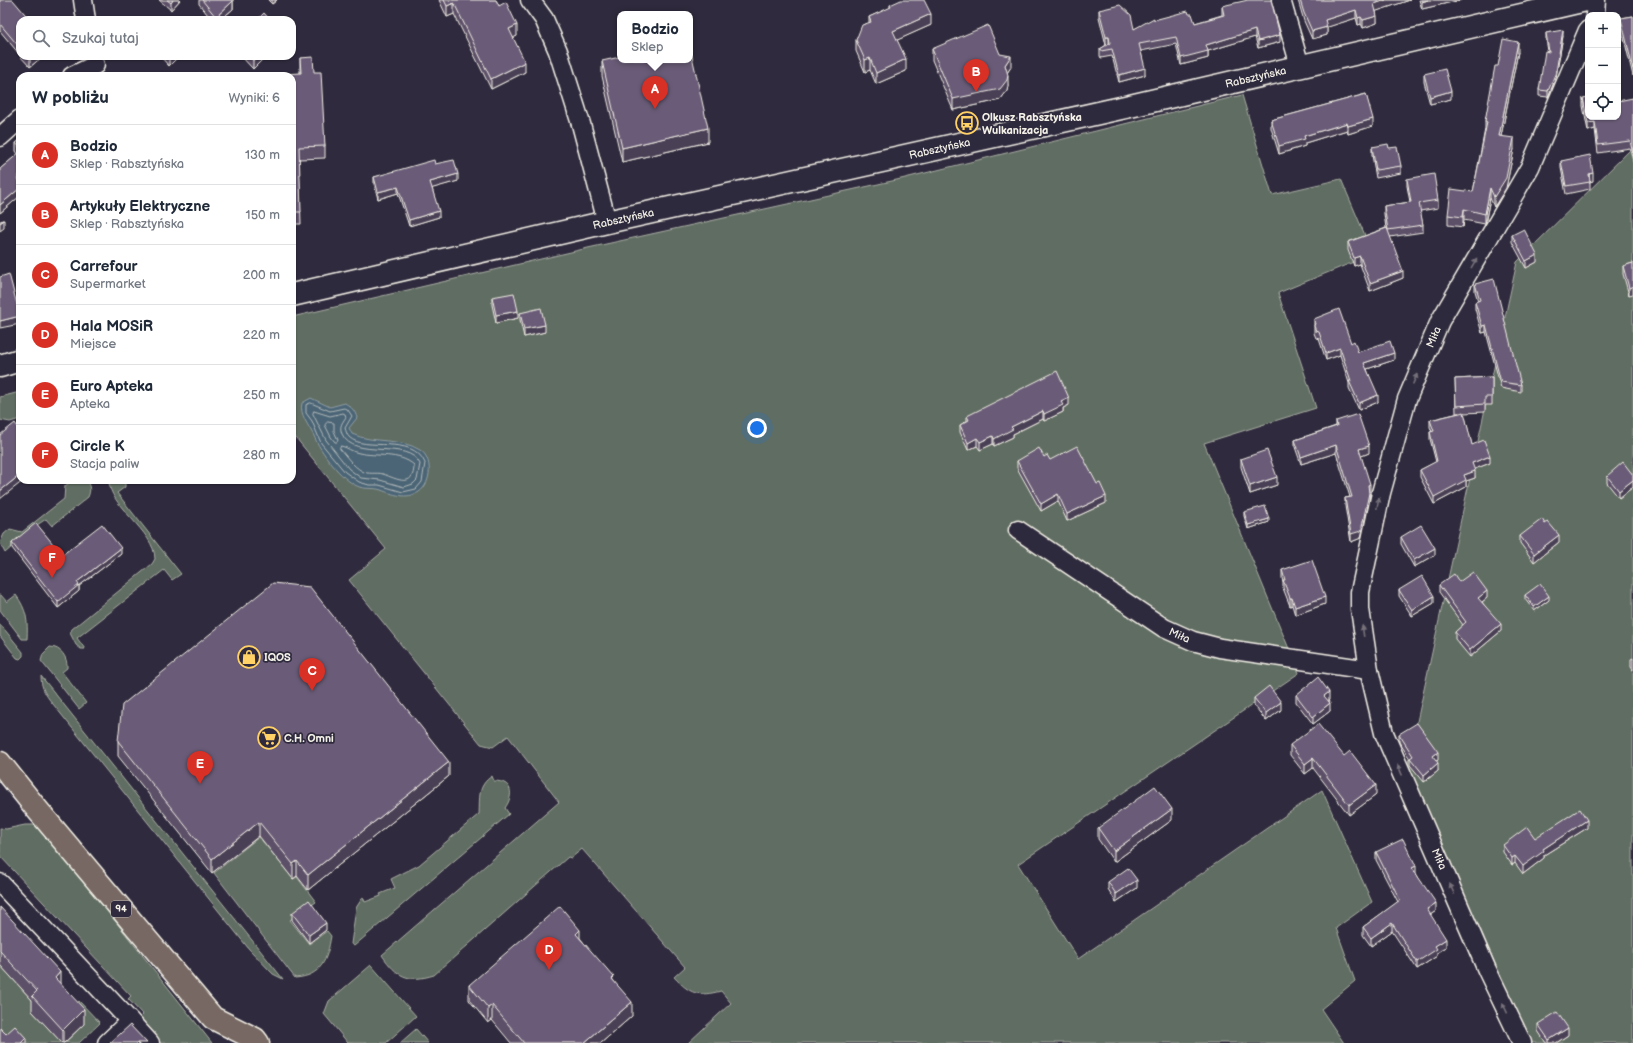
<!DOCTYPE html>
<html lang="pl">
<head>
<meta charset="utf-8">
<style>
	:root { --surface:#fff; --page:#f6f6f7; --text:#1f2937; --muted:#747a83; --line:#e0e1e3; --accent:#d93025 }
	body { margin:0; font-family:"Balsamiq Sans",sans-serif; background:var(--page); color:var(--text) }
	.controls { position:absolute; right:12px; top:12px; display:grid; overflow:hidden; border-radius:8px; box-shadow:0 1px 3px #0004 }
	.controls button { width:36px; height:36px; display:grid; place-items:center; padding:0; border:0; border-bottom:1px solid var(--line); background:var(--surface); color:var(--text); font:20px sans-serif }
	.you { position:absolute; left:757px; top:428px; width:14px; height:14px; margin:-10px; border:3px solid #fff; border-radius:50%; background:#1a73e8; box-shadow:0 0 0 6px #1a73e833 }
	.badge { display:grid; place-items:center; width:26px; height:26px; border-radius:50%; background:var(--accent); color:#fff; font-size:13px; font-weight:700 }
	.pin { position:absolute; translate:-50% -33px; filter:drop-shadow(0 1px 2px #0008) }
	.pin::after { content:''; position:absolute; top:21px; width:14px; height:12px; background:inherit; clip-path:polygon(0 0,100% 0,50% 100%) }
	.popup { position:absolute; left:617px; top:11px; width:76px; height:52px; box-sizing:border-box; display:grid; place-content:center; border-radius:8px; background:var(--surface); filter:drop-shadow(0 1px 3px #0005); font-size:13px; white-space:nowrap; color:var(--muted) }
	.popup b { font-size:15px; color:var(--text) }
	.popup::after { content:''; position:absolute; left:50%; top:100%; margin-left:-8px; border:8px solid transparent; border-top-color:var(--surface) }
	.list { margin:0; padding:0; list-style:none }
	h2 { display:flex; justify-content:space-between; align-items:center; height:52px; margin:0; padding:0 16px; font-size:17px }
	h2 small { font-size:13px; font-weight:400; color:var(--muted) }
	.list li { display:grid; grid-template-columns:26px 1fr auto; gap:12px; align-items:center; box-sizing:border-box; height:60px; padding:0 16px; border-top:1px solid var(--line) }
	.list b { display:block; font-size:15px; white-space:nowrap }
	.list p { margin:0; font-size:13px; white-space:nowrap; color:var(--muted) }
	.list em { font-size:13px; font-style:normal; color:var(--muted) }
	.icon { flex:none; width:22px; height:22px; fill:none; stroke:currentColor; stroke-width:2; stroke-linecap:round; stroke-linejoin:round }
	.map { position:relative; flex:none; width:1633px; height:1043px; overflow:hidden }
	.search { position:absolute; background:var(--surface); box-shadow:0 1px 3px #0004; left:16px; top:16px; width:280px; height:44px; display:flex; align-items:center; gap:10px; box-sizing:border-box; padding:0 14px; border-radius:12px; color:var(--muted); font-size:15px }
	.panel { position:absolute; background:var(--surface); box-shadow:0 1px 3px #0004; left:16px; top:72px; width:280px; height:412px; border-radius:12px }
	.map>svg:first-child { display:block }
	.green { fill:#606d62; stroke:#aaafa5 }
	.water { fill:#4c6576; stroke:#8f9da4 }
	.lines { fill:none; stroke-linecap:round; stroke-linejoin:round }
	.shore { stroke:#b1b9ba; stroke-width:1 }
	.street-casing { stroke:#f4f1e8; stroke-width:21 }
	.secondary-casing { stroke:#f4f1e8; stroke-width:25 }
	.primary-casing { stroke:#f4f1e8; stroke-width:25 }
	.street { stroke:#2f2a3d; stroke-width:18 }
	.secondary { stroke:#2f2a3d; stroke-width:22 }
	.primary { stroke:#776864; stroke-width:22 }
	.wall { fill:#5b4f67; stroke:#f4f1e8 }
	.shaded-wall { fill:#4a4054; stroke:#f4f1e8 }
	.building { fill:#6a5c78; stroke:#f4f1e8 }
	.oneway { fill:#747079 }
	.labels { text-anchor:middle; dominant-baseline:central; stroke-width:3.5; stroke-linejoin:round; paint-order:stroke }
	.shield { fill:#2f2a3d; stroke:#b9b5b5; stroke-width:1 }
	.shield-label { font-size:10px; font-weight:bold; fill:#f4f1e8 }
	.street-label { font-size:11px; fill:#f4f1e8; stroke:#2f2a3d }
	.poi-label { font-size:11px; font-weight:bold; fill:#f4f1e8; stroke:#2f2a3d; text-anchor:start }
</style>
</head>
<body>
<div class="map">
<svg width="1633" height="1043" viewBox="0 0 1633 1043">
	<rect width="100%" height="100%" fill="#2f2a3d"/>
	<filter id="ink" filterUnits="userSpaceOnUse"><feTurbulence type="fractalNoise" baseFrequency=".025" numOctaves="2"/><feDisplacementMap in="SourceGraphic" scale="8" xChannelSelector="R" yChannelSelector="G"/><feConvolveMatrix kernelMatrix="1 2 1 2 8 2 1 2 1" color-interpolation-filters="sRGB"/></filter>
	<g filter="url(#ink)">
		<path class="green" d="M1242 95 1272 195 1341 179 1373 254 1278 293 1316 408 1204 443 1299 673 1018 864 1078 959 1322 790 1372 902 1336 928 1355 981 1321 1009 1344 1043H688L731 1003 721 991C698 997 690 994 674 977L685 967 582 849 571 858 568 857 434 975C408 983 397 977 382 955L559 802 508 736 493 747 481 744 349 580 386 549 292 433V317L588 248 901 179Z
			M1633 147V1043H1530L1403 786 1517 262Z
			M20 392V419L10 422 0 420V397Z
			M73 480H86C90 486 91 490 88 497L52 526 46 519 37 525 36 524 12 543 13 546 5 553 0 543 4 534 10 529 22 532 64 499 65 486Z
			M109 480H125V487L117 493 181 574 172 580 164 570 77 638 85 649H81L76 645 70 633 72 629 152 564 155 559C155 531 108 506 109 480Z
			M0 594 7 602 16 595C27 610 28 621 27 639H22L0 610Z
			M0 624 23 652V656L20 659 17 658 0 636Z
			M50 647C61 647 68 658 67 668L62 672 86 703 79 709 41 661 43 654Z
			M41 676 283 979 273 974 249 949 49 699C44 692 41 686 41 676Z
			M492 776 494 781C513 781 514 795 505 808L509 814 354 946 351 944 356 908 363 897 365 902 381 896 380 894 395 888 391 879 419 865 479 814C480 798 477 786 492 776Z
			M25 825H39L212 1043H156L136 1022 143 1015 128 999 131 996 0 856V828L6 829Z
			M259 837 293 879 297 877 316 902 290 920 309 944 327 931 331 936C327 960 322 976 295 978L214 873Z
			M0 965 37 1006 32 1011 62 1043H0Z
			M371 965 416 1016 386 1043H348L324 1014 329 1001Z
			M79 1001 100 1023 79 1043H64L84 1024 70 1009Z
			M416 1029 428 1043H400Z"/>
		<path class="water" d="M311 398 330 407 345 403C351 407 355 410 357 418L349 428 352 434C374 444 399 437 420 450 433 458 432 483 419 492 407 500 392 494 381 490 373 487 365 490 357 486 341 479 320 451 314 436 309 426 299 414 302 403Z"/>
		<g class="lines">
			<path class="shore" d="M311 403 330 411 344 408 348 410 352 416 345 428C346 431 347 435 349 437 365 453 412 433 425 463L422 482 416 489 403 492 379 485H369L359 482 345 472 321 443 312 421 306 413V405Z
				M314 411 330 416 343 413 345 414 346 417C342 423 339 426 342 434 354 461 408 438 420 464L417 480 413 484 404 487 380 480 361 478 349 469 326 440 313 414Z
				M328 422 334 423V431L338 440 337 442H335L331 437 325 425Z
				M341 446C347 447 352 452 359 453 376 457 399 452 414 465 414 489 397 479 383 474 376 472 368 475 362 471 353 466 347 457 340 449Z"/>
			<g class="street-casing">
				<g id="street">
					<path d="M83 0 86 20"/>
					<path d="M530 0 544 19 558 51 581 124 607 222"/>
					<path d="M1281 0 1300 66"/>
					<path d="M1595 15 1596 0"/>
					<path d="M72 76 95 65"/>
					<path d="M0 137 20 119"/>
					<path id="s1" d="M1018 530 1164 628 1193 641 1220 648 1369 670"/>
					<path d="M0 883 130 1021 107 1043"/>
					<path d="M130 1021 150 1043"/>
					<path id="s2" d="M1522 1043 1487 970 1384 733 1369 670 1360 609V592L1381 493 1407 399 1440 321 1530 167 1588 30"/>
				</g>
			</g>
			<g class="secondary-casing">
				<g id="secondary">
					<path id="s3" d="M292 295 607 222 1130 106 1586 0"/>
					<path d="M0 366 20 360"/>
				</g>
			</g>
			<g class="primary-casing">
				<path id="primary" d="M0 763 36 808 213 1018 255 1039 258 1043"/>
			</g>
			<use href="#street" class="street"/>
			<use href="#secondary" class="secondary"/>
			<use href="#primary" class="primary"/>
		</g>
		<path class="wall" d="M0 0 20 20V55L0 31Z
			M159 0H180L171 10Z
			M199 0H233V9L220 20H212L199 4Z
			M268 0H277L272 4Z
			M439 0H496L517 36 513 37 525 72 491 89 454 14 447 17Z
			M1298 0H1410L1376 11 1377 23 1363 28 1361 24 1358 25 1356 18 1327 27V35L1312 39 1304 21Z
			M1419 0H1461L1422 9Z
			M890 5 931 25 897 40 906 71 876 84 870 70 865 72 856 51V40L869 23V17L890 8Z
			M1222 6 1280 42 1258 48 1255 37 1208 51V58L1181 65 1176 44 1141 51 1145 75 1119 82 1112 56 1101 58 1100 56V49L1108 44 1106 45 1099 17V10L1134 29 1154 20 1189 14 1195 23 1222 15Z
			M1633 16V76L1621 26V18Z
			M1546 33 1563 36 1556 77 1548 97 1539 96V90L1548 51 1546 39Z
			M932 49 1000 54 1011 67 1007 73 1008 86 1007 91 1000 100 953 110 932 60Z
			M1518 52 1501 136 1514 149 1506 188 1494 207 1490 198 1485 224 1464 220 1463 227 1448 225V215L1473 192 1485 129V121L1498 66Z
			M20 56H43L30 67Z
			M160 56H179L169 66Z
			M241 56H266L253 69Z
			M300 58 314 72 325 146V158L299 159 301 224H292V76L300 73Z
			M602 61 708 142 622 162 602 76Z
			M1424 74 1451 99 1430 104 1424 82Z
			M1366 94 1373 126 1348 134 1347 130 1305 143V146L1279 154 1271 128V120Z
			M1583 98 1588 117 1633 98V162L1630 148 1598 153 1595 129 1588 131 1583 106Z
			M20 140V196L0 213V169L18 154 16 151V143Z
			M1372 147 1389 148 1401 166V173L1376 178 1372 155Z
			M1561 161 1593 181H1590V189L1566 194 1561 168Z
			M435 164 458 181 432 188 439 217 409 226 398 193 378 199 374 184V177Z
			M1407 179 1438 200V208L1420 211 1423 225V232L1390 237 1403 278 1370 291 1360 264 1354 266 1348 250V242L1386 228 1384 214V206L1410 202 1407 186Z
			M1512 235 1537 262 1526 268 1512 242Z
			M1633 263 1629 295 1623 274V266Z
			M1475 284 1521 385V392L1501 388 1486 332 1482 333 1475 309V302L1478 301 1475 291Z
			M492 297 518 318 496 323 492 305Z
			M520 313 545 332 524 337 520 320Z
			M1314 319 1351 343 1358 352 1394 360 1367 369 1378 402 1359 410 1349 388V383L1340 355 1326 360 1319 339 1316 338 1314 333Z
			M1492 377V405H1485V412L1464 413 1472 445 1490 463 1474 469 1475 478 1466 481V487L1434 504 1420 477V470L1436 462 1430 439V432H1432L1430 427V420L1459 413H1456L1455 379Z
			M1069 405 1063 408V412L1044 421 1043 419 1013 434V437L994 446 993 444 980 450 977 446 968 450 960 432V425L967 421V416Z
			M1336 421 1369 453 1361 456 1370 492H1369V500L1361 538 1351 542 1345 506V498L1350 497 1336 453 1301 464 1295 447V440L1336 426Z
			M1044 457 1050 460 1106 503 1067 521 1058 501 1041 511 1017 468V461Z
			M1241 459 1277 485 1250 494 1241 467Z
			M1633 475V487L1619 498 1607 483V476Z
			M1244 512 1269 522 1248 529 1244 516Z
			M1545 524 1559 542 1534 562 1520 543V536Z
			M1401 537 1435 555 1414 567 1401 544Z
			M12 543 62 555 121 554 79 586V591L58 608 12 548Z
			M1282 570 1325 604 1295 615 1292 605 1290 606 1283 588V582L1282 578Z
			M1459 582 1487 598 1482 602 1501 631 1470 657 1455 639V632L1463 625 1439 592V585Z
			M1399 590 1434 603 1412 616 1399 596Z
			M1525 595 1549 600 1534 611 1525 599Z
			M1633 658V670L1631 667V659Z
			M1296 695 1329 700 1328 701 1330 711 1313 724 1296 702Z
			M1254 698 1281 710 1266 721 1254 705Z
			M1399 734 1438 760 1436 761 1438 771 1424 782 1410 765V759L1399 742Z
			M118 741 449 776 308 890 297 876 293 879 259 836 212 873 118 756Z
			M1290 745 1376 795 1349 815 1313 768 1305 774 1290 755Z
			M1172 820 1114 862 1098 839V828Z
			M1587 828 1544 855V858L1523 874 1515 863 1512 865 1503 852V845Z
			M1376 852 1416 873 1436 911 1430 915 1446 947 1437 953V956L1417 969 1392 931 1371 946 1363 935V927L1398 902 1376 860Z
			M1108 882 1137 888 1116 902 1108 889Z
			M0 907 84 1024 64 1043H62L32 1011V1000L0 965Z
			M292 913 326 930 309 943 292 920Z
			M580 938 614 981 632 1016 601 1043H511L492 1020 488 1023 469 1000V985Z
			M1538 1024 1568 1035 1556 1043H1546L1538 1031Z"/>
		<path class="shaded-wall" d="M173 0H180L171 10V3Z
			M272 0H277L272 4Z
			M1386 0H1410L1374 12V4Z
			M1428 0H1461L1422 9V2Z
			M233 1V9L220 20H216V17Z
			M454 3V14L447 17V6Z
			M1356 10V18L1325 28V20Z
			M931 14V25L893 42V31Z
			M1377 16V23L1363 28V20Z
			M1361 17V24L1358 25V18Z
			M517 25V36L509 40V29Z
			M1327 27V35L1312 39V31Z
			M1255 30V37L1208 51V58L1181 65V58L1206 45Z
			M1563 30V36L1556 77 1548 97V91Z
			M1280 35V42L1258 48V41Z
			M1106 37H1109V44L1106 45Z
			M1518 42V52L1499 146V136Z
			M34 56H43L30 67V60Z
			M172 56H179L169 66V58Z
			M258 56H266L253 69V61Z
			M1011 56V67L1005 76V65Z
			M870 58V70L865 72V60Z
			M906 59V71L876 84V73Z
			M525 62V72L491 89V79Z
			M1145 68V75L1119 82V75Z
			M1008 75V86L1007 91 1000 100 953 110V99Z
			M1451 91V99L1430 104V97Z
			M1373 119V126L1348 134V126Z
			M1595 122V129L1588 131V123Z
			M1347 123V130L1305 143V146L1279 154V146L1304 136Z
			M708 128V142L622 162V148Z
			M1514 138V149L1506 188 1494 207V197Z
			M1593 173V181L1589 182V174Z
			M20 174V182L17 178Z
			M458 174V181L430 189V182Z
			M398 187V193L378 199V192Z
			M20 188V196L0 213V205Z
			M1490 188V198L1485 224V214Z
			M1464 209V220L1463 227V217Z
			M439 211V217L409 226V220Z
			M4 220V228L0 231V223Z
			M1537 255V262L1526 268V261Z
			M1360 256V264L1354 266V258Z
			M1403 271V278L1370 291V283Z
			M1633 286V294L1629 295V288Z
			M518 311V318L496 323V315Z
			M20 316V324L0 328V321Z
			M545 325V332L524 337V329Z
			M1486 325V332L1482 333V326Z
			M1340 348V355L1326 360V353Z
			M1394 353V360L1364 370V363Z
			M1378 395V402L1359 410V403Z
			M1069 398V405L1063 408V412L1044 421V414L1061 402Z
			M1043 411V419L1013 434V437L994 446V439L1011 427Z
			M993 436V444L980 450V442Z
			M977 438V446L968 450V443Z
			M1336 445V453L1301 464V457Z
			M1369 446V453L1359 457V449Z
			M1490 456V463L1472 470V463Z
			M1475 471V478L1466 481V487L1434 504V497L1464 475Z
			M20 475V480H24L0 499V491Z
			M1277 477V485L1250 494V486Z
			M1633 480V487L1619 498V491Z
			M1370 484V492H1368V485Z
			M1369 493V500L1361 538 1351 542V534Z
			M1058 494V501L1041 511V504Z
			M1106 496V503L1067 521V514Z
			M1269 519V522L1248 529V525Z
			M1559 535V542L1534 562V554Z
			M121 548V554L79 586V591L58 608V602L77 582Z
			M1435 548V555L1414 567V560Z
			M1487 591V598L1478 605V598Z
			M1434 596V603L1412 616V610Z
			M1549 596V600L1534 611V607Z
			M1325 597V604L1295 615V607Z
			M1290 598H1292V605L1290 606Z
			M1501 624V631L1470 657V650Z
			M1329 692V700L1324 703V696Z
			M1281 702V710L1266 721V713Z
			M1330 703V711L1313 724V717Z
			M1438 752V760L1433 764V756Z
			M1313 758V768L1305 774V764Z
			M449 762V776L308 890V875Z
			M1438 763V771L1424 782V775Z
			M1376 785V795L1349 815V805Z
			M1172 809V820L1114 862V851Z
			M1587 820V828L1544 855V858L1523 874V866L1543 849Z
			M259 822V836L212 873V859Z
			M1515 856V863L1512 865V858Z
			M297 861V876L293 879V864Z
			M1416 866V873L1412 868Z
			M1137 880V888L1116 902V894Z
			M1436 903V911L1427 917V909Z
			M326 923V930L309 943V935Z
			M1392 923V931L1371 946V938Z
			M580 930V944L576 934Z
			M1446 939V947L1437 953V956L1417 969V962L1435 946Z
			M60 972V987L55 978Z
			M632 1002V1016L601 1043H584Z
			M492 1005V1020L488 1023V1008Z
			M84 1009V1024L64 1043H63V1030Z
			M1568 1028V1035L1556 1043H1549V1040Z
			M26 1038V1043H21Z"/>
		<path class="building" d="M0 0H13L30 20H20V48L0 24Z
			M167 0H173L171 3Z
			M202 0H233V1L216 17Z
			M444 0H496L499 6 506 2 517 25 509 29 525 62 491 79 454 3 447 6Z
			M901 0H924L931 14 893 31 906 59 876 73 870 58 865 60 856 40 862 25 871 22 869 17 891 7 890 5Z
			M1248 0H1271L1280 35 1258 41 1255 30 1206 45 1208 51 1181 58 1176 37 1139 44 1145 68 1119 75 1112 49 1101 51 1100 49 1110 43 1109 37H1106L1099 10 1120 5 1131 15 1134 29 1154 18V20L1188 11 1189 14H1192L1195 23 1224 15 1222 6Z
			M1300 0H1386L1374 4 1377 16 1363 20 1361 17 1358 18 1356 10 1325 20 1327 27 1312 31 1304 13Z
			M1422 0H1428L1422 2Z
			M264 13 270 20H257Z
			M1633 16V69L1621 18Z
			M988 25 1000 54 1011 56 1005 65 1008 75 1007 80 1000 89 953 99 932 49Z
			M1563 30 1556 72 1548 91 1539 90 1545 51 1549 52 1546 33Z
			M1503 39 1518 42 1499 136 1514 138 1506 178 1494 197 1490 188 1485 214 1464 209 1463 217 1448 215 1451 189 1473 192 1487 122 1485 121 1495 66H1498Z
			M690 47 708 128 622 148 602 61 620 57V60H690Z
			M27 56H34L30 60Z
			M248 56H258L253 61Z
			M313 57 314 72H321L325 146 299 147 301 212H292V76H263V75L301 73 300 58Z
			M1445 69 1451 91 1430 97 1424 74Z
			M200 73 202 76H195Z
			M1366 94 1373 119 1348 126 1347 123 1304 136 1305 139 1279 146 1271 120Z
			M1588 97V117H1618V101L1633 98V154L1630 141 1598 145 1595 122 1588 123 1583 98Z
			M20 140V148L16 143Z
			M1388 144 1389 148 1397 147 1401 166 1376 170 1372 147Z
			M20 152V174L17 178 20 182V188L0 205V169Z
			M1590 155 1593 173 1589 174 1590 182 1566 186 1561 161Z
			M434 160 435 164 454 160 458 174 430 182 439 211 409 220 398 187 378 192 374 177Z
			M1434 174 1438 200 1419 203 1423 225 1388 230 1384 206 1411 202 1407 179Z
			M4 220 0 223V221Z
			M1387 228 1403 271 1370 283 1360 256 1354 258 1348 242Z
			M1524 229 1537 255 1526 261 1512 235Z
			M1633 263V286L1629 288 1623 266Z
			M9 274 20 316 0 321V277Z
			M1494 279 1521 385 1501 382 1486 325 1482 326 1475 302 1480 300 1475 284Z
			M514 293 518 311 496 315 492 297Z
			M541 308 545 325 524 329 520 313Z
			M1339 309 1351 343 1354 341 1358 352 1390 341 1394 353 1364 363 1378 395 1359 403 1349 381H1351L1340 348 1326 353 1319 332 1316 331 1314 326 1315 323 1314 319Z
			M1057 371 1069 398 1061 402 1063 405 1044 414 1043 411 1011 427 1013 429 994 439 993 436 980 442 977 438 968 443 960 425 969 420 967 416Z
			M1492 377V397H1485V404L1456 406 1455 379Z
			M1464 412 1472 445 1484 440 1490 456 1472 463 1475 471 1464 475 1466 480 1434 497 1420 470 1437 461 1430 432 1434 431 1430 420Z
			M1358 414 1369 446 1359 449 1370 484 1368 485 1369 493 1361 531 1351 534 1345 498 1352 497 1336 445 1301 457 1295 440 1337 426 1336 421Z
			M15 423 20 430V475L0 491V435Z
			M1077 446 1097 484 1100 483 1106 496 1067 514 1058 494 1041 504 1017 461 1039 448 1044 457 1047 455 1050 460Z
			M1267 450 1277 477 1250 486 1241 459Z
			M1623 462 1633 475V480L1619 491 1607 476Z
			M1265 506 1269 519 1248 525 1244 512Z
			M1542 519 1545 524 1548 522 1559 535 1534 554 1520 536Z
			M36 523 62 555 102 524 121 548 77 582 79 585 58 602 12 543Z
			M1421 525 1435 548 1414 560 1401 537Z
			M1312 560 1325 597 1295 607 1292 598H1290L1283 580H1285L1282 570Z
			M1473 572 1487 591 1478 598 1501 624 1470 650 1455 632 1466 622 1439 585 1454 574 1459 582Z
			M1422 576 1434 596 1412 610 1399 590Z
			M273 583 310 587 449 762 308 875 297 861 293 864 259 822 212 859 118 741 122 705Z
			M1540 584 1549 596 1534 607 1525 595Z
			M1318 677 1329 692 1324 696 1330 703 1313 717 1296 695Z
			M1269 686 1281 702 1266 713 1254 698Z
			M1417 723 1438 752 1433 756 1438 763 1424 775 1410 758 1413 756 1399 734Z
			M1318 724 1344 756 1350 751 1376 785 1349 805 1313 758 1305 764 1290 745Z
			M1155 786 1172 809 1114 851 1098 828Z
			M1580 809 1587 820 1543 849 1544 851 1523 866 1515 856 1512 858 1503 845 1527 827 1535 838Z
			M1403 839 1416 866 1412 868 1436 903 1427 909 1446 939 1435 946 1437 949 1417 962 1392 923 1371 938 1363 927 1400 900 1376 852Z
			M1128 868 1137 880 1116 894 1108 882Z
			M309 900 326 923 309 935 292 913Z
			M560 906 580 930 576 934 614 977 612 979 632 1002 584 1043H524L492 1005 488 1008 469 985Z
			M0 907 60 972 55 978 84 1009 63 1030 32 996 37 991 0 951Z
			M1557 1012 1568 1028 1549 1040 1538 1024Z
			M130 1025 147 1043H110Z
			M15 1026 26 1038 21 1043H0V1028L6 1034Z"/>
		<defs><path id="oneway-solid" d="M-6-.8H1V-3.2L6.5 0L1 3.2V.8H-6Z"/></defs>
		<g class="oneway">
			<use href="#oneway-solid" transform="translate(1474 263) rotate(-60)"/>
			<use href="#oneway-solid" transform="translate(1415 379) rotate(-67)"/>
			<use href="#oneway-solid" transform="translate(1378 503) rotate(-78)"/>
			<use href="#oneway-solid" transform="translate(1363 631) rotate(-98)"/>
			<use href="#oneway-solid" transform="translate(1400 770) rotate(-113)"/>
			<use href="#oneway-solid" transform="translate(1452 889) rotate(-114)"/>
			<use href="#oneway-solid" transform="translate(1505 1008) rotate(-115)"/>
		</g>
	</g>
	<defs>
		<g id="bus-ring" transform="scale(1.15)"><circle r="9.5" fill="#2f2a3d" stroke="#ffd166" stroke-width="1.5"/><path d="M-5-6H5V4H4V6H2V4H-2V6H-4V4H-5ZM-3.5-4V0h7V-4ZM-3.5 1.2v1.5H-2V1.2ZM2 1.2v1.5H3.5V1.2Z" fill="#ffd166"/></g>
		<g id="shop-ring" transform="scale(1.15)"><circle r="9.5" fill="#2f2a3d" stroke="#ffd166" stroke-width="1.5"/><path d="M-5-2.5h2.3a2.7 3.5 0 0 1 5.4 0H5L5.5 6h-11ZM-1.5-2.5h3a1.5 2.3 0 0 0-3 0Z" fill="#ffd166"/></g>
		<g id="supermarket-ring" transform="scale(1.15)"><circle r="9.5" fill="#2f2a3d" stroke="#ffd166" stroke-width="1.5"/><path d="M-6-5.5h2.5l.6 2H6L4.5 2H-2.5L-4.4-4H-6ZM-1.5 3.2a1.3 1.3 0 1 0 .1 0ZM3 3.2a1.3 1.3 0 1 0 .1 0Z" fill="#ffd166"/></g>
	</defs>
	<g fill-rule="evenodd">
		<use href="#bus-ring" x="967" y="123"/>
		<use href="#shop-ring" x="249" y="657"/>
		<use href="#supermarket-ring" x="269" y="738"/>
	</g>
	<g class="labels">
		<rect class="shield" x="111" y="901" width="20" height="16" rx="3"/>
		<g class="shield-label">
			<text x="121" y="909">94</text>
		</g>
		<g class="street-label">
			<text stroke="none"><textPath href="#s3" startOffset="988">Rabsztyńska</textPath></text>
			<text stroke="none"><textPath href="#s3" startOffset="664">Rabsztyńska</textPath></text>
			<text stroke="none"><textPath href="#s3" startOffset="340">Rabsztyńska</textPath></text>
			<text stroke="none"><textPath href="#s2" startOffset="749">Miła</textPath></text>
			<text stroke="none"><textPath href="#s1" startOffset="193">Miła</textPath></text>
			<text transform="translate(1439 859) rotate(66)">Miła</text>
		</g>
		<g class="poi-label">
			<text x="982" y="117">Olkusz Rabsztyńska<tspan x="982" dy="13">Wulkanizacja</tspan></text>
			<text x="264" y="657">IQOS</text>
			<text x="284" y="738">C.H. Omni</text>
		</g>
	</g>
</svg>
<div class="controls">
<button>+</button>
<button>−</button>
<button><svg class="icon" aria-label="locate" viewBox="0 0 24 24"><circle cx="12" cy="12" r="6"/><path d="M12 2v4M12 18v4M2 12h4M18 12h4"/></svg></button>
</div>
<div class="you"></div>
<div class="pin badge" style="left:655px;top:109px">A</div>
<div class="popup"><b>Bodzio</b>Sklep</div>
<div class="pin badge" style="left:976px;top:92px">B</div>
<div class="pin badge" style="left:312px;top:691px">C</div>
<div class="pin badge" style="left:549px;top:970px">D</div>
<div class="pin badge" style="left:200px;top:784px">E</div>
<div class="pin badge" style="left:52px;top:578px">F</div>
<div class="search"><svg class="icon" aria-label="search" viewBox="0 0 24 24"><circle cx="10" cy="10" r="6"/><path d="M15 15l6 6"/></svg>Szukaj tutaj</div>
<section class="panel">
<h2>W pobliżu<small>Wyniki: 6</small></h2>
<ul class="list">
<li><span class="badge">A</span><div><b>Bodzio</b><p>Sklep · Rabsztyńska</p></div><em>130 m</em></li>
<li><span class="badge">B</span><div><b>Artykuły Elektryczne</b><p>Sklep · Rabsztyńska</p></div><em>150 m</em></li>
<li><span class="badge">C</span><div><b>Carrefour</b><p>Supermarket</p></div><em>200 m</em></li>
<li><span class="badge">D</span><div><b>Hala MOSiR</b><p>Miejsce</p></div><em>220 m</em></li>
<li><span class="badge">E</span><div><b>Euro Apteka</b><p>Apteka</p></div><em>250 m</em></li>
<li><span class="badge">F</span><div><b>Circle K</b><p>Stacja paliw</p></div><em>280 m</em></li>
</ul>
</section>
</div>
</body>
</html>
